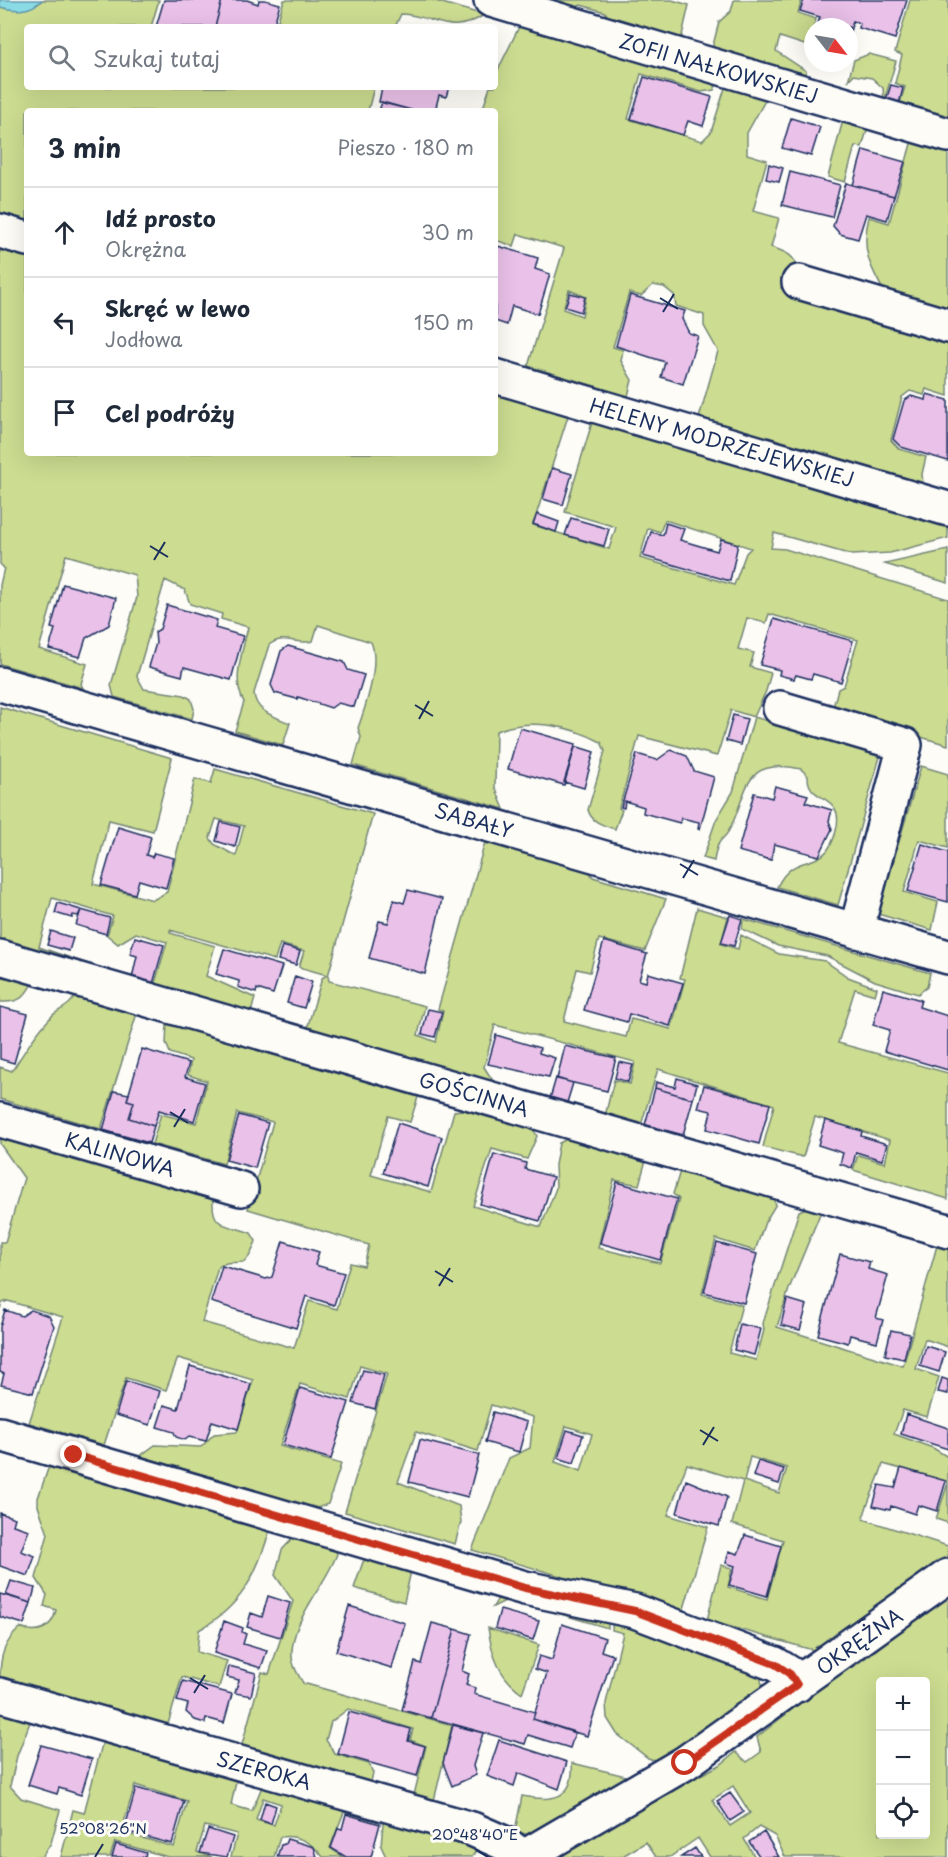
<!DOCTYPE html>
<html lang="pl">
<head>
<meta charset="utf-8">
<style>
	:root { --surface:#fff; --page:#f2f2f3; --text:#1f2937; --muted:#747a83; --line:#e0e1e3 }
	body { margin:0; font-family:"Playpen Sans",sans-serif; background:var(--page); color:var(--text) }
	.controls { position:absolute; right:18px; bottom:18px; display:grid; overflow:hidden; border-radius:6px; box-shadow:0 6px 24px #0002 }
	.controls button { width:54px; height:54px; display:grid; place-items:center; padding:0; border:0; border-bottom:2px solid var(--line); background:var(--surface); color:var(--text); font:30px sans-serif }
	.compass { position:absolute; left:804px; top:18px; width:54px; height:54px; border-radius:50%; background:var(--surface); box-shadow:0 6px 24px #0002; rotate:121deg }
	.stop { position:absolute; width:18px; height:18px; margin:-14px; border:4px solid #c8321e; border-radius:50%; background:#fff }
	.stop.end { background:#c8321e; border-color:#fff; box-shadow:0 2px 6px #0008 }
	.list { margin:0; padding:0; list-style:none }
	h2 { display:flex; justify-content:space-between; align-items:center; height:78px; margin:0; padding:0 24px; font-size:26px }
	h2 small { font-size:20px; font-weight:400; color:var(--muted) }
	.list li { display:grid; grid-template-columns:39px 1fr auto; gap:18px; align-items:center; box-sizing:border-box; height:90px; padding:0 24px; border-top:2px solid var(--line) }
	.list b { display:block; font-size:22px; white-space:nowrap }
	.list p { margin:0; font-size:20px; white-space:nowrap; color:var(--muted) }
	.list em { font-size:20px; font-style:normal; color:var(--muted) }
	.icon { flex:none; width:33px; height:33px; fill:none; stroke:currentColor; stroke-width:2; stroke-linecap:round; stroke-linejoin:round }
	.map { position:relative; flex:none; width:948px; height:1857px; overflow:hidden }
	.search { position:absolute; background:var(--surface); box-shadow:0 6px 24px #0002; left:24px; top:24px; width:474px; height:66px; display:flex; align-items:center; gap:15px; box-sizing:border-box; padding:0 21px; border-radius:6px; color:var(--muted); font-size:22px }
	.panel { position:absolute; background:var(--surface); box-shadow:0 6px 24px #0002; left:24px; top:108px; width:474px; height:348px; border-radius:6px }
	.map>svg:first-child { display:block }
	.green { fill:#ccdc90; stroke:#748677; stroke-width:1.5; fill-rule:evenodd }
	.water { fill:#8adbe5; stroke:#5e96af; stroke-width:1.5 }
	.building { fill:#eac1e9; stroke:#1b2f5e; stroke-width:1.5 }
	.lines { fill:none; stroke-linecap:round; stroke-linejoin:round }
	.minor-casing { stroke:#1b2f5e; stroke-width:38 }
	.minor { stroke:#fdfcf7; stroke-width:33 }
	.route { stroke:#c8321e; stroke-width:8 }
	.ticks { fill:none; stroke:#1b2f5e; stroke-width:2 }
	.labels { text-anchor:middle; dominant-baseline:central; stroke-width:6; stroke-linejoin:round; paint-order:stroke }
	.street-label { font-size:20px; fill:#1b2f5e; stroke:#fdfcf7 }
	.ticks-label { font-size:15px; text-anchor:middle; fill:#1b2f5e; stroke:#fdfcf7; stroke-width:6; stroke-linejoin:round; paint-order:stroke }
</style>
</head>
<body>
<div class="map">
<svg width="948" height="1857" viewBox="0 0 948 1857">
	<rect width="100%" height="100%" fill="#fdfcf7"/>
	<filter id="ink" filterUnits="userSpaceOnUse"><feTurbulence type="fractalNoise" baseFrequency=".0167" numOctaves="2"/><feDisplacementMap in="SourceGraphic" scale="12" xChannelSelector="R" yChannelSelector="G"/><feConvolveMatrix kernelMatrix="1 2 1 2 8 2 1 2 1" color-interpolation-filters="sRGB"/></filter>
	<g filter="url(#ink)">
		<path class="green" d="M42 0H159L151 27H27V87H374L368 111H27V221L0 213V7L38 4Z
			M284 0H432L484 15C449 38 435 15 401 14L395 27H276Z
			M546 0H672L689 5 681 40 609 18 605 12 581 5 575 8Z
			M734 0H802L798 13 816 19 808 46 780 37 776 51 806 71V79L712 49 719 22 731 11Z
			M910 0H948V120L899 106 905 87 895 83 902 55 895 52Z
			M520 25 717 83 714 90 701 92 641 74 628 119 702 141 711 132 726 85 767 97 747 133V154L767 160 753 211 779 218 771 247C786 252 795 255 799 271L787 268 781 288 948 337V396L926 389 924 395 910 391 902 397 891 440 899 449 926 457 922 474 923 483 699 418 718 351 704 326V315L676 306 674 295 664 287 653 285 641 296 629 293 613 347 623 350 621 361 632 380 628 396 528 366 564 248 518 234 514 246 495 240V111H482L490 87H495V76ZM569 290 586 297 582 316 563 309Z
			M869 54 896 61 884 102 883 88 872 78 853 75 848 81 854 60Z
			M843 120 868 127 862 147 855 146 845 182 828 177Z
			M912 140 948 150V315L887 297C871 268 860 251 869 217L889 223Z
			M0 242 27 250V453H495V392L569 413 533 525 609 549 616 527 565 512 594 416 948 521V538L890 553 852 555 774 533 771 548 785 549 948 599V745L832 711 838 689 844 686 858 640 769 614 766 623 747 618 738 649 754 653 750 667 771 673 766 691 754 717 881 753 838 905 777 887C796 847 824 877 836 831 846 792 807 804 808 776L801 769C739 756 749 796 728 832 726 836 721 839 719 843 716 848 715 855 714 861L703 858 716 820 733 792 754 717 731 710 717 756 639 736 619 808 622 810 615 829C603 825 592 823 588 810L605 751 601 742C569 725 530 718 496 731L495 787 504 809 353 765 361 737 358 728C366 706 380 663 371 642L318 625 313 641C297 646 285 633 269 645L254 693C255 712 275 717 290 723L283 745 235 731 244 702C231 680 243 651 248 627L221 619 222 614 190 604 185 590 165 580 137 676 144 689 184 695 191 699 194 709 192 719 114 697 111 685 137 597 135 575 66 555 39 649 87 664 81 684 83 688 0 664V585L4 568 0 564ZM665 520 751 548 746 553 734 585 640 558 648 528 660 532Z
			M948 550V583L885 564Z
			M0 707 172 758 153 831 109 820 93 884 153 900 167 892 195 779 211 783 215 769 373 814 328 976 329 981 425 1006 418 1035 436 1042 443 1011 438 1009 487 835 585 865 593 877 666 899 645 951 599 939 590 972 577 969 564 1021 626 1037 631 1019 671 1029 685 979 680 978 697 908 728 917 721 944 738 949 741 935 779 954 825 961 848 977 877 988 875 995 855 989 838 1043 948 1073V1199L853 1170 858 1155 885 1163 890 1140 815 1117 803 1157 763 1147 774 1105 658 1069 639 1132 604 1120 614 1080 630 1084 635 1062 495 1025 484 1067 497 1087 306 1032 322 978 327 975 299 967 304 951 280 944 275 960 170 930V933L215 946 206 976 255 998 250 1016 153 990 167 942 136 933 118 944 107 935 113 916 52 898 39 947 103 969 100 976 0 943ZM216 819 244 826 236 856 214 844 210 838Z
			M921 766 948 774V848L919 840 904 892 938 902 932 930 878 914Z
			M743 919 930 973 927 987 918 994 875 981 827 956 778 946 742 929Z
			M0 971 34 979C26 997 20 1003 0 1002Z
			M84 994 138 1010 101 1129 0 1099V1067L12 1071C24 1052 36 1033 51 1017 58 1009 68 1008 73 999Z
			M177 1022 419 1094 410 1122 388 1116 371 1175 431 1192 454 1111 471 1109 532 1127 537 1136 527 1159 492 1149 473 1206 541 1227 556 1188 555 1165 559 1143 569 1138 646 1160 639 1185 614 1180 598 1248 660 1263 679 1199 673 1194 680 1171 770 1195 776 1204 765 1222 755 1251 716 1239 702 1294 742 1305 729 1353 756 1360 764 1330 763 1323 799 1211 810 1206 822 1209 789 1289 777 1327 903 1366 938 1242 948 1245V1347L925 1339 916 1369 939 1377 927 1417 903 1410 894 1434 933 1448 948 1457V1482L883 1464C878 1483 868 1498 863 1519L948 1546V1560L816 1651 707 1620 721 1565 732 1568 728 1587 767 1599 783 1540 732 1524 743 1481 687 1464 668 1515 708 1527 683 1612 472 1550 509 1458 530 1448 533 1417 491 1405 478 1451 416 1432 398 1482 459 1506 461 1522 455 1544 345 1512 387 1374 360 1366 350 1399 300 1384 280 1446 341 1464 328 1504 317 1508 140 1456 155 1445 201 1447 214 1434 237 1432 253 1380 178 1358 166 1390 126 1378 104 1445 29 1423 63 1317 8 1301 2 1303 0 1309V1242H5L24 1178 0 1144V1135L213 1199C211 1230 229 1224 251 1233L256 1241C244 1277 237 1254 218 1267L202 1322 294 1348 309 1301 337 1309 350 1263 364 1266 369 1245 248 1209 273 1122 237 1113 224 1164 152 1144 161 1114 196 1123 207 1081 188 1075 191 1060 170 1053 166 1043 167 1024ZM566 1426 592 1434 581 1471 555 1462ZM750 1457 787 1468 779 1493 744 1481Z
			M49 1466 263 1529 269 1533C255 1578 241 1606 199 1630L197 1652 227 1661 219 1687 182 1677 168 1724 169 1731 7 1684 0 1677C0 1657 4 1642 20 1628 37 1634 52 1630 56 1610L44 1606 47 1595 36 1578 48 1534 38 1506V1498Z
			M948 1483V1523L936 1519Z
			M294 1537 335 1549 337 1554C324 1588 290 1621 292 1657 292 1666 299 1676 303 1683L452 1725 433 1805 413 1799 426 1746 410 1740 413 1729 348 1709 331 1722 326 1740 335 1754 369 1764 373 1773 370 1786 240 1752 262 1672 269 1674 293 1601 275 1575 282 1550Z
			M367 1558 411 1571 404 1602 354 1588 363 1562Z
			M501 1593 608 1613V1628L509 1599 493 1607Z
			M948 1596V1857H785L775 1836 759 1827 744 1839 755 1857H710L698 1838 670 1857H656L646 1842 621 1857H558L667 1792 720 1765 736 1752 747 1762 761 1752 757 1737 847 1666 852 1668ZM880 1682H926V1834H880ZM733 1786 750 1813 730 1826 712 1800Z
			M613 1614 760 1673 762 1686 758 1701 657 1761 648 1758 617 1734 607 1718 606 1703 623 1633 612 1630Z
			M488 1628 539 1645 522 1693C499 1677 492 1656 488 1628Z
			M0 1708 32 1717 17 1756 10 1786 21 1798 60 1810 51 1843 42 1857H0Z
			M104 1737 237 1777 231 1805 252 1811 261 1789 266 1785 433 1830 477 1849 472 1857H386L381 1846 383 1823 344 1812 330 1848 343 1857H323C313 1843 297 1834 280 1837L274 1857H231L237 1834 205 1826 197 1852 212 1857H168L115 1842 110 1857H61L73 1810 84 1813ZM135 1785 187 1801 174 1847 121 1832ZM263 1798 281 1804 274 1825 256 1820Z
			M572 1763 634 1778 529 1835 515 1831 522 1796C551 1802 575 1800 572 1763Z"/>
		<path class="water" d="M0 0H42C30 12 15 11 0 7Z"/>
		<path class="building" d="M164 0H222L215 27H156Z
			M222 0H247L258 4 259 0H265L280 4 273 27H215Z
			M804 0H907L895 39 859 28 860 23 853 21 849 35V27H817L820 17 800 11Z
			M644 77 712 97 703 126 688 121 683 135 631 119Z
			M891 85 903 88 899 104 886 100Z
			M382 87H449L446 97 439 95 435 111H415L379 102Z
			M382 102 415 111H379Z
			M791 118 820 127 811 156 782 148Z
			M863 150 905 162 894 196 853 185Z
			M769 164 783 168 779 182 766 179Z
			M790 172 840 185 832 217 782 205Z
			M846 183 894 196 887 220 866 214 858 239 840 234 833 226Z
			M498 246 538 258 535 269 550 274 538 314 512 306 507 325 495 321V256Z
			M570 293 585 297 581 312 565 307Z
			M630 295 685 311 682 319 689 333 698 336 683 384 661 377 665 362 616 346Z
			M927 394 948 400V461L901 447 893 439 904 401 911 396 926 400Z
			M552 468 572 474 563 505 543 499Z
			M537 514 559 522 556 532 533 524Z
			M571 518 609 529 604 546 565 535Z
			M666 523 684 529 680 540 717 551 721 539 738 544 730 581 643 556 651 532 663 535Z
			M63 584 116 598 109 625 86 638 80 657 49 649 55 629 51 628Z
			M167 605 217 620 215 628 243 636 231 680 184 667 182 676 149 667 156 643 155 632 160 629Z
			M774 619 853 641 841 682 813 674 811 679 796 675 794 679 779 675 780 670 760 665Z
			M288 646 344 662 348 670 364 675 354 707 338 703 331 708 298 697 297 699 275 693 271 685 281 651Z
			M733 715 747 719 740 745 726 741Z
			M520 728 576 744 564 785 508 769Z
			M575 746 594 752 584 788 564 782Z
			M671 750 687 756 694 771 714 777 700 829 698 828 699 822 681 818 680 823 643 813 644 807 625 801 624 808 621 807 637 754 657 760Z
			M775 786 808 795 805 802 832 810 829 821 832 829 819 856 774 844 771 860 738 851 754 793 772 798Z
			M221 822 240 827 235 847 216 841Z
			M118 827 151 837 146 855 152 857 154 853 174 858 166 888 139 880 135 894 101 885Z
			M922 844 948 852V902L908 891Z
			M408 890 442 899 425 974 369 958 379 921 388 923 394 900 404 903Z
			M58 903 81 910 78 916 73 915 72 918 55 913Z
			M81 910 110 918 106 934 76 925Z
			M730 915 742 919 734 946 721 943Z
			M51 931 73 938 69 951 47 945Z
			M135 937 164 945 153 984 132 978 137 956 130 954Z
			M604 941 647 954 639 980 646 982 648 973 683 983 670 1026 629 1014 627 1022 584 1010Z
			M282 946 300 951 296 965 278 960Z
			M224 949 282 966 273 994 257 989 256 993 238 987 239 981 216 974Z
			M295 976 312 982 304 1008 287 1003Z
			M883 989 921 1000 919 1007 948 1016V1070L884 1051 890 1030 873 1025Z
			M0 1007 28 1014 14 1063 0 1059Z
			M428 1009 442 1012 435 1037 422 1034Z
			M496 1035 540 1048 539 1053 555 1058 549 1077 488 1064Z
			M565 1046 616 1058 607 1091 557 1079Z
			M142 1049 189 1063 185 1077 205 1083 194 1121 159 1110 154 1126 129 1118 134 1102 127 1100Z
			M619 1062 633 1065 628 1082 615 1078Z
			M556 1078 573 1083 566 1106 549 1102Z
			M677 1078 697 1084 693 1099 655 1088 656 1082 675 1087Z
			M704 1085 770 1104 759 1144 707 1129 711 1111 698 1108Z
			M655 1088 693 1099 683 1135 645 1125Z
			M114 1091 129 1094 127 1100 134 1102 129 1118 154 1126 149 1143 103 1130Z
			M239 1115 268 1123 255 1168 226 1160Z
			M825 1120 862 1131 861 1136 887 1144 882 1160 856 1152 852 1168 840 1164 843 1153 818 1145Z
			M398 1123 442 1137 428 1187 383 1173Z
			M494 1154 526 1163 525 1169 553 1177 540 1221 480 1204Z
			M617 1182 677 1199 660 1260 600 1243Z
			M283 1241 319 1252 315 1265 344 1273 334 1305 306 1296 296 1328 211 1302 222 1266 266 1279 272 1277Z
			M717 1243 757 1254 744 1303 704 1292Z
			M840 1254 870 1262 868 1269 888 1275 876 1318 883 1320 877 1342 850 1335 848 1343 818 1335Z
			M787 1299 807 1305 800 1330 781 1325Z
			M5 1310 22 1316 31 1310 49 1316 54 1326 33 1393 1 1385 4 1374 0 1372V1327Z
			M740 1324 761 1329 754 1355 734 1350Z
			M891 1330 910 1334 904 1359 885 1355Z
			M926 1346 945 1352 939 1372 920 1366Z
			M190 1366 251 1384 238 1429 212 1421 206 1441 189 1437 185 1440 176 1437 174 1432 157 1427 164 1405 178 1409Z
			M363 1370 384 1375 375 1409 353 1403Z
			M942 1378 948 1380V1394L938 1392Z
			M126 1381 160 1391 150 1425 116 1415Z
			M300 1388 349 1402 331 1459 283 1445Z
			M493 1412 527 1422 519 1452 485 1442Z
			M906 1414 948 1428V1449L901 1434Z
			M567 1430 583 1435 574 1463 558 1458Z
			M420 1440 479 1455 468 1497 409 1482Z
			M758 1461 784 1469 779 1484 753 1476Z
			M901 1468 946 1481 937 1511 918 1505 915 1514 891 1506 890 1510 873 1506 879 1485 895 1488Z
			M686 1480 727 1497 719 1526 677 1513Z
			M0 1513 15 1518 13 1525 29 1530 21 1551 35 1556 28 1576 0 1566Z
			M745 1535 781 1546 767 1596 729 1585 735 1566 726 1563 729 1551 738 1554Z
			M11 1581 35 1588 31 1603 6 1595Z
			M0 1594 31 1603 24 1624 0 1617Z
			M268 1596 290 1603 280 1637 247 1627 251 1613 262 1617Z
			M349 1606 405 1623 392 1668 336 1651Z
			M500 1610 539 1621 533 1640 495 1628Z
			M224 1621 243 1628 242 1632 246 1634 243 1644 267 1651 261 1668 214 1653Z
			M432 1623 455 1629 431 1718 402 1710 415 1662 421 1664Z
			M562 1624 605 1638 601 1651 613 1655 587 1736 533 1719 547 1673 535 1669 539 1656 552 1660Z
			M455 1629 471 1634 462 1671 469 1674 466 1685 475 1688 474 1694 535 1712 533 1719 575 1733 570 1748 528 1735 525 1744 431 1718Z
			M229 1666 256 1673 251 1696 235 1693 239 1680 227 1677Z
			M183 1681 232 1694 224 1723 206 1718 205 1723 195 1720 186 1712 188 1704 177 1701Z
			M349 1712 411 1729 408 1741 425 1746 417 1776 338 1754Z
			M453 1725 483 1733 473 1766 476 1775 452 1786 443 1763Z
			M499 1740 567 1762 559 1789 518 1773 514 1786 487 1776Z
			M41 1745 92 1759 81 1795 59 1788 57 1794 28 1785Z
			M136 1788 184 1801 172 1844 124 1831Z
			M730 1793 744 1812 730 1821 717 1801Z
			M265 1802 276 1806 271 1824 260 1820Z
			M346 1814 380 1824 371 1857H346L331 1848 338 1828 342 1829Z
			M208 1829 233 1837 227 1857 200 1853Z
			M764 1832 779 1857H760L749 1842Z
			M287 1839 314 1847 317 1857H277L281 1845 285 1844Z
			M116 1844 146 1853 145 1857H112Z
			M695 1848 701 1857H681Z"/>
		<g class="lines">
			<g class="minor-casing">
				<path id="minor" d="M491 0 948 135
					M0 231 27 239
					M799 282 948 326
					M495 376 948 509
					M0 684 948 957
					M780 708 905 745 856 931
					M0 957 948 1231
					M0 1120 241 1189
					M0 1434 525 1588 635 1611 775 1664 791 1674 797 1685
					M0 1695 472 1829 506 1844 523 1857
					M524 1857 685 1763 948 1576"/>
			</g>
			<use href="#minor" class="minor"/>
		</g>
	</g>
	<g class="lines" filter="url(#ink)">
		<path class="route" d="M74 1455 525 1588 635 1611 775 1664 790 1674 797 1685 685 1763"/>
	</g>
	<path class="ticks" d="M660 298 678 309M663 312 674 294M150 546 168 557M154 560 165 542M415 705 433 716M419 719 429 701M680 864 698 875M683 878 694 860M170 1112 188 1123M174 1127 185 1109M435 1271 453 1282M439 1286 450 1268M700 1430 718 1441M703 1445 714 1427M190 1678 208 1689M194 1693 205 1675M475 1849 488 1857M95 1857 103 1844"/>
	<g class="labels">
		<g class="street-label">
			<text transform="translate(719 68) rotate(16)">ZOFII NAŁKOWSKIEJ</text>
			<text transform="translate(722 442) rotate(16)">HELENY MODRZEJEWSKIEJ</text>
			<text transform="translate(474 820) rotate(16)">SABAŁY</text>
			<text transform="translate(474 1094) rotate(16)">GOŚCINNA</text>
			<text transform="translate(120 1154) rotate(16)">KALINOWA</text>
			<text transform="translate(859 1641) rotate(-35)">OKRĘŻNA</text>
			<text transform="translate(264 1770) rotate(15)">SZEROKA</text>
		</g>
	</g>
	<g class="ticks-label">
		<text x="103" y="1834">52°08'26"N</text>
		<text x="475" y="1840">20°48'40"E</text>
	</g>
</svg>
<div class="controls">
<button>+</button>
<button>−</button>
<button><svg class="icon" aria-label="locate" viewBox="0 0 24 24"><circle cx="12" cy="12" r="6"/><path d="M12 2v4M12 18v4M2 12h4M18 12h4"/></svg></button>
</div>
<svg class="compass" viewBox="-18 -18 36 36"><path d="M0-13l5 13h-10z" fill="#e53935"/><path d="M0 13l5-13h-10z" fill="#747a83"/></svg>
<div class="stop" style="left:685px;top:1763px"></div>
<div class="stop end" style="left:74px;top:1455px"></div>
<div class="search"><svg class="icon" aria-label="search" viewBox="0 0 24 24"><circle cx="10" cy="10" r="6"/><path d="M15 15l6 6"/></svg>Szukaj tutaj</div>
<section class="panel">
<h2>3 min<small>Pieszo · 180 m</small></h2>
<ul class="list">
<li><svg class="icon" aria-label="ahead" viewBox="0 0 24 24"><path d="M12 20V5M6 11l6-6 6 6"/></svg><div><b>Idź prosto</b><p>Okrężna</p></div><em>30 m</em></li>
<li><svg class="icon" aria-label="left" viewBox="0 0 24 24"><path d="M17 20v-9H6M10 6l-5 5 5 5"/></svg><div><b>Skręć w lewo</b><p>Jodłowa</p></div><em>150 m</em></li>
<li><svg class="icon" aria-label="arrive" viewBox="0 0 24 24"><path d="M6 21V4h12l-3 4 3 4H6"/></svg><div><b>Cel podróży</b></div></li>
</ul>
</section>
</div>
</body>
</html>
